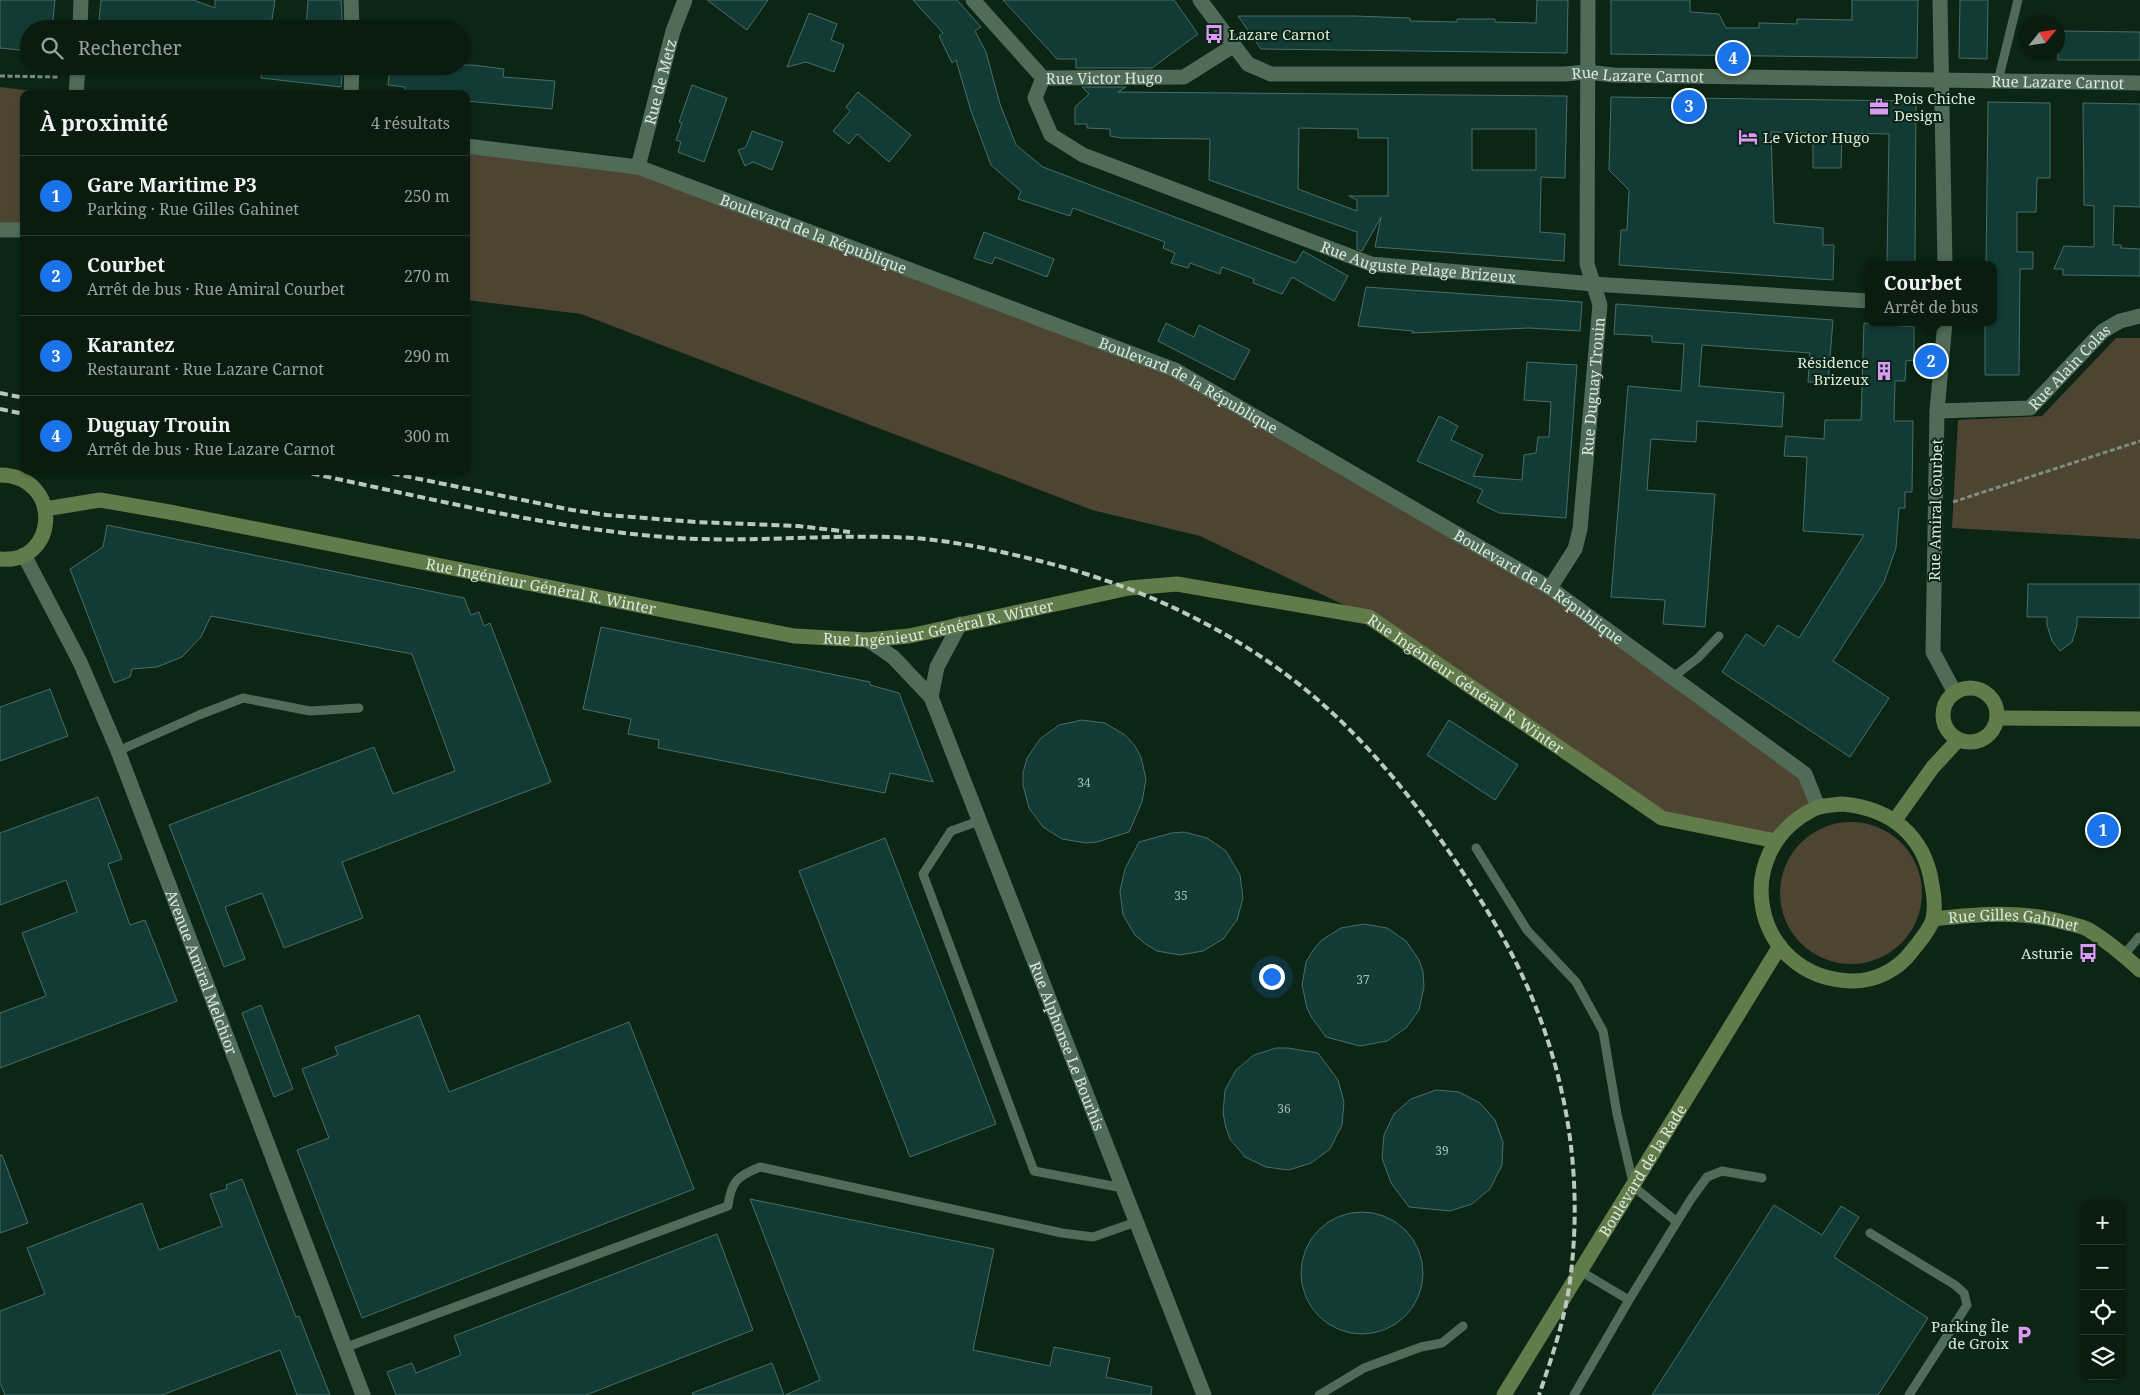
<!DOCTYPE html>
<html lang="fr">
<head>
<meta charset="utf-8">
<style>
	:root { --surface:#091c0f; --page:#122518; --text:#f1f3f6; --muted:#99a19e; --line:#293a2f; --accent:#1a73e8 }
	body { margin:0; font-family:"Noto Serif",serif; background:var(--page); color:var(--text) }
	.controls { position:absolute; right:15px; bottom:15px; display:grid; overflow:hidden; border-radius:10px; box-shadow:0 1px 4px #0004 }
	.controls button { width:45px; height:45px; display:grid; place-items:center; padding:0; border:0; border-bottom:1px solid var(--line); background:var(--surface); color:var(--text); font:25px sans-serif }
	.compass { position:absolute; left:2020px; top:15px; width:45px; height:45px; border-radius:50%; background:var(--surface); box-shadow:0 1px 4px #0004; rotate:60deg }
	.you { position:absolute; left:1271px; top:976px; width:18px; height:18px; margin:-12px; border:4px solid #fff; border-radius:50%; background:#1a73e8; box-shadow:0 0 0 8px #1a73e833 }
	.badge { display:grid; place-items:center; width:32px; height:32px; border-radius:50%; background:var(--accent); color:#fff; font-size:16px; font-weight:700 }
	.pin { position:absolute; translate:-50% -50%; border:2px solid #fff; box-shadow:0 1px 5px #0006 }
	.popup { position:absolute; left:1865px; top:261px; width:132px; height:65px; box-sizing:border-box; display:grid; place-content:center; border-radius:10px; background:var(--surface); filter:drop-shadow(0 1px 4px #0005); font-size:16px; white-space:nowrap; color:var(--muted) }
	.popup b { font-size:19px; color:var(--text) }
	.popup::after { content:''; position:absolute; left:50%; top:100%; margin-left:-10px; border:10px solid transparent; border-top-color:var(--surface) }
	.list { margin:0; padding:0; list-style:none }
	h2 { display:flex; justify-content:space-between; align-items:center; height:65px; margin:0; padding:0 20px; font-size:21px }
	h2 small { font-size:16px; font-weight:400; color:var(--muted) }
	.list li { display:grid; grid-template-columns:32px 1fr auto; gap:15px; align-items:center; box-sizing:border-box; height:80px; padding:0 20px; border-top:1px solid var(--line) }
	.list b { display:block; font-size:19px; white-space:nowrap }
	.list p { margin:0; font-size:16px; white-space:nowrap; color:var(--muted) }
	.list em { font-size:16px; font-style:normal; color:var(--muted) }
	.icon { flex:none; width:28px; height:28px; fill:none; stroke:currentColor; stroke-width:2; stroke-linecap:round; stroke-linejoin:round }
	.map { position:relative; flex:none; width:2140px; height:1395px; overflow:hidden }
	.search { position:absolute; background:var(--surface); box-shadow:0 1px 4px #0004; left:20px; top:20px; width:450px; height:55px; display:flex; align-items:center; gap:12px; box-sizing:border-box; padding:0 18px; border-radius:28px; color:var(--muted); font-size:19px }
	.panel { position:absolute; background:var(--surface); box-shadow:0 1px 4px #0004; left:20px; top:90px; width:450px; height:385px; border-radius:10px }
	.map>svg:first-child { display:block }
	.green { fill:#4d4431 }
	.building { fill:#133b36; stroke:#476e68; fill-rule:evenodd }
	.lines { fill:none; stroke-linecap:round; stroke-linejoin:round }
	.path { stroke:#7b8f81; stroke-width:3; stroke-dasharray:5 2.5; stroke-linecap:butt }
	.lane { stroke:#506b57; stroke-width:9 }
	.street { stroke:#506b57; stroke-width:15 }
	.secondary { stroke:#627b4a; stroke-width:15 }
	.rail { stroke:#bacabf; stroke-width:4; stroke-dasharray:8 4; stroke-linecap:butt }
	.labels { text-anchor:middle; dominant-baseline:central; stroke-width:4; stroke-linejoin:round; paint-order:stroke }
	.number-label { font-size:12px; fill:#a8beb4 }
	.poi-label { font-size:15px; fill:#dae9de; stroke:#0c2514; text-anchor:start }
	.street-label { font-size:15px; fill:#dae9de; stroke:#0c2514 }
</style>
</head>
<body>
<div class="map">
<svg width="2140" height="1395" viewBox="0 0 2140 1395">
	<rect width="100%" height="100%" fill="#0c2514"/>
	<path class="green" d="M0 87 58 94H24V230H0Z
		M466 146 638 167 1175 370 1550 588 1805 774 1818 807 1776 841 1662 818 1369 617 1200 536 1092 510 581 314 466 300Z
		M2116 338H2140V539L1952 528 1958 420 2042 416Z
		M1780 893a71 71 0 1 1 142 0a71 71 0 1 1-142 0Z"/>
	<path class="building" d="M0 0H55L52 29H29V51L0 48Z
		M101 0H193L215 8V0H275L271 26 242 22 241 29H98Z
		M308 0H341L343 29H306Z
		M707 0H768L747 30Z
		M913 0H957L981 27 975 31 986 52 1000 104 1016 145 1043 167 1296 263 1303 251 1348 276 1334 301 1292 277 1282 294 1253 283 1254 279 1222 267 1220 274 1190 263 1188 268 1171 263 1175 253 1163 248 1165 242 1073 208 1070 216 1018 199 1021 191 991 165 971 111 956 60 952 63 939 36 943 33Z
		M1003 0H1174L1198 34 1152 68H1076V59H1057Z
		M1537 0H1568L1567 53 1261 49 1238 16H1354L1410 18V21L1457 22V19H1495V22L1536 23Z
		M1611 0H1690V12L1719 14 1726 28H1759V23L1797 24V19L1852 20V0H1918L1917 58 1611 54Z
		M1960 0H1988L1987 59 1959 58Z
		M809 13 837 24 831 40 844 45 834 72 806 62 787 67Z
		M2058 31 2140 32V60H2058Z
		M473 65 504 69 503 77 555 81 552 109 466 101V94H417L405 91V87L388 85 390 66Z
		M262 66 343 67 341 87 261 78Z
		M692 85 727 98 704 162 678 152 681 142 676 140 682 123 679 122Z
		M1082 87H1126L1118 92 1567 96 1565 178 1541 177 1540 232 1565 234 1564 261 1375 247 1381 217 1362 251 1357 249V232L1209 180 1210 139 1121 138 1110 136V129L1087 128V124H1075V107L1089 94ZM1299 128 1358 129V138H1388V196H1349L1357 200V211L1298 189ZM1472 129H1536V170H1472Z
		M858 92 911 135 889 162 857 134 849 144 833 131 850 111 846 107Z
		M1611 97 1916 101 1915 265H1887L1889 134 1842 133 1841 168H1813V133L1771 132 1774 223 1823 228V245H1834L1833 280 1619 265 1621 230H1627L1629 190 1609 170Z
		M1988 102 2050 103V178H2037L2036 212H2017V252H2033V269H2020L2019 375H1985V322H1994V265H1986Z
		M2083 103 2140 104V207L2114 206 2113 245H2121V248L2140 249V276L2063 275V269H2054L2064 246 2094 247V206L2084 205Z
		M752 131 783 142 772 170 753 162 745 166 738 150 746 147Z
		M984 232 1054 259 1047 277 995 257 992 264 974 258Z
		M1366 287 1582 302 1580 331 1529 328 1412 333 1413 331 1358 326Z
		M1616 304 1833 320 1828 383 1808 382 1810 353 1702 345 1699 386 1784 393 1782 427 1697 421 1696 442 1651 439 1647 490 1715 494 1705 627 1663 624 1665 600 1611 597 1628 386 1681 391 1684 344 1652 342V336L1614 334Z
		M1166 323 1194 337 1199 325 1250 350 1234 380 1158 341Z
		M1864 323 1914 327V360L1906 361 1905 381H1895L1894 421H1913L1912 492H1905V508H1899L1896 548 1884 582 1833 661 1889 698 1850 757 1722 672 1746 634 1764 646 1778 625 1799 638 1864 535 1803 531 1807 457 1784 456 1786 436 1824 439 1825 420H1861Z
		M1527 362 1577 365 1566 518 1499 513 1477 502 1483 490 1417 461 1439 416 1458 426 1451 440 1483 455 1473 476 1522 480 1524 455 1536 453 1538 437H1549L1551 402 1524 400Z
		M107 525 464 598 471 615 479 612 484 626 490 623 551 782 342 862 363 918 284 948 262 893 225 907 245 959 224 967 169 825 374 747 393 794 455 771 412 654 211 616 201 637 182 657 157 667 132 669 130 677 114 683 70 569 103 547Z
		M2028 584H2140V618L2077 617V626L2072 642 2060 651 2052 641 2047 625V617H2027Z
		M601 627 870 682V685L899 693 933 782 890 773 885 793 658 748 659 740 628 734 631 719 583 709Z
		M50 689 68 736 0 761V707Z
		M1082 720 1105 723 1125 735 1135 746 1141 757 1146 779 1142 802 1129 832 1097 842 1086 843 1062 839 1043 827 1029 808 1023 785V773L1027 758 1040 739 1059 725Z
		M1449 720 1518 765 1495 800 1427 755Z
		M98 797 122 859 108 864 130 925 145 920 177 1001 0 1068V1013L46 996 22 933 77 912 66 880 0 905V833Z
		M1184 832 1207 838 1226 851 1240 875 1243 898 1237 920 1223 939 1203 951 1180 955 1157 951 1144 943 1135 935 1123 915 1120 891 1125 869 1139 842 1172 833Z
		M885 838 996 1124 910 1157 799 871Z
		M1364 924 1387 928 1406 941 1419 960 1423 971 1424 987 1419 1010 1406 1028 1387 1041 1360 1046 1326 1037 1312 1018 1307 1008 1302 985 1306 962 1314 949 1322 940 1341 928Z
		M261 1005 293 1089 274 1097 242 1013Z
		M419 1015 449 1092 629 1022 694 1189 362 1318 297 1150 329 1138 302 1069 338 1055 335 1047Z
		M1276 1048H1288L1318 1053 1338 1080 1344 1102 1342 1125 1330 1149 1311 1163 1289 1170 1266 1167 1245 1157 1230 1139 1226 1128 1223 1113 1225 1090 1236 1070 1254 1055Z
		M1436 1090 1459 1092 1480 1103 1495 1120 1503 1142 1502 1165 1490 1189 1472 1204 1450 1211 1409 1207 1391 1183 1382 1158 1384 1135 1394 1114 1411 1099Z
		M0 1155H2L28 1223 0 1233Z
		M242 1179 296 1317 299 1316 330 1395H297L280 1350 162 1395H5L0 1383V1311L45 1294 27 1248 142 1203 159 1250 222 1226 210 1194 227 1189 226 1185Z
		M750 1199 994 1249 973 1350 1050 1366 1054 1347 1110 1358 1106 1377 1152 1387 1151 1395H785L820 1380Z
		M1774 1205 1822 1235 1841 1206 1859 1217 1834 1257 1928 1318 1878 1395H1652Z
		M1301 1273a61 61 0 1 1 122 0a61 61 0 1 1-122 0Z
		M717 1234 753 1330 586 1395H396L387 1372 412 1363 416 1373 461 1355 454 1336Z
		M772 1363 784 1395H693L692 1393Z"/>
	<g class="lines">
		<path class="path" d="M0 76 59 77
			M1953 502 2140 441"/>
		<path class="lane" d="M1998 81 2018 0
			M1673 677 1698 658 1719 636
			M118 751 199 715 243 698 310 711 359 708
			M979 821 951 831 923 874 1034 1171 1123 1188
			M1476 848 1527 930 1576 982 1603 1031 1617 1114 1634 1187 1677 1222
			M2124 955 2139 937
			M1870 1233 1955 1285 1964 1293 1967 1305 1909 1395
			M1580 1271 1629 1300
			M344 1348 728 1206C731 1182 737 1176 760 1167L1062 1233 1093 1237 1136 1222
			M1319 1395 1364 1368 1421 1347 1442 1343 1463 1326
			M1574 1395 1629 1300 1691 1199 1707 1177 1722 1171 1762 1178"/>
		<g class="street">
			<path d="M351 0 352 29"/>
			<path id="s1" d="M973 0 1043 78 1184 77 1233 46"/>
			<path id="s2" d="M1200 0 1248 64 1271 74H1564L1587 72 1613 75 2140 83"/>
			<path d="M1940 0 1945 265"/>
			<path d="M80 29 81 0"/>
			<path id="s3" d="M1043 78 1035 98 1051 135 1083 155 1371 264 1593 284 1868 301"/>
			<path d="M76 94 78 66"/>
			<path d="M351 94 352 66"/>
			<path id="s4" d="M466 146 638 167 1175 370 1550 588 1805 774 1818 807"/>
			<path id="s5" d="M638 167 673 31 685 0"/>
			<path d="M0 230H24"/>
			<path d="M1945 322 1937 411 1933 652 1955 693"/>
			<path id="s6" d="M1937 411 2030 408 2103 331 2120 321 2140 316"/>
			<path id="s7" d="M24 555 80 662 118 751 363 1395"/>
			<path id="s8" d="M1550 588 1575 549 1580 529 1600 305 1587 264 1588 0"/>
			<path id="s9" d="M868 640 893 657 931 697 1204 1395"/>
			<path d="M931 697 937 667 960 624"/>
		</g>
		<g class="secondary">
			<path d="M0 475C64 476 58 565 0 559"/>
			<path id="s10" d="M45 509 100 500 175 513 794 636 868 640 909 636 1129 588 1177 584 1369 617 1662 818 1776 841"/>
			<circle cx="1970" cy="715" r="27"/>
			<path d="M1997 718 2140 719"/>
			<path d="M1842 804C1891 808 1925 836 1932 885 1934 895 1935 910 1933 919 1930 930 1919 942 1912 951 1898 970 1874 982 1850 981 1752 977 1727 850 1816 808 1824 805 1835 805 1842 804Z"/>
			<path d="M1895 820 1933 767 1958 740"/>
			<path id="s11" d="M1933 919C1978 914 2022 910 2067 923 2074 925 2082 926 2089 930 2107 941 2125 956 2140 970"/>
			<path id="s12" d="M1504 1395 1780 946"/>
		</g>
		<path class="rail" d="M0 393 24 398
			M0 409 24 414
			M300 471C420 496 541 527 664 537 746 544 830 533 913 538 956 541 999 551 1040 561 1157 590 1268 646 1352 732 1406 787 1451 851 1491 917 1559 1029 1588 1158 1569 1288 1563 1325 1551 1360 1539 1395
			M380 471 572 510 607 515 696 522 798 526 850 532"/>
	</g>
	<defs>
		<g id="bus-bare" transform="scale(1.5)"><path d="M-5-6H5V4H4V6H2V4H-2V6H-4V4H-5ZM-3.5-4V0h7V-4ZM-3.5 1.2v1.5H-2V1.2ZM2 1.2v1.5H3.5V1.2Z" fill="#db9af6" stroke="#0c2514" stroke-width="2.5" paint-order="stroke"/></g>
		<g id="office-bare" transform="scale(1.5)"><path d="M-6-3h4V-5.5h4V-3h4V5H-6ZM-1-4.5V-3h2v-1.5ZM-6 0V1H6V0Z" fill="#db9af6" stroke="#0c2514" stroke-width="2.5" paint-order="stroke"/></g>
		<g id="hotel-bare" transform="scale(1.5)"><path d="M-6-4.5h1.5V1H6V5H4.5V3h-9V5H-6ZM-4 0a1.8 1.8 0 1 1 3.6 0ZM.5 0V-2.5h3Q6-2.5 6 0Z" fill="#db9af6" stroke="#0c2514" stroke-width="2.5" paint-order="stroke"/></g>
		<g id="building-bare" transform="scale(1.5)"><path d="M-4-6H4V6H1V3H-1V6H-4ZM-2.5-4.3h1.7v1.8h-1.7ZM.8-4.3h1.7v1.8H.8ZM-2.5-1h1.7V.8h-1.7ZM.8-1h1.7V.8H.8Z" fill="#db9af6" stroke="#0c2514" stroke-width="2.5" paint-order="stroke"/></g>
		<g id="parking-bare" transform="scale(1.5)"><path d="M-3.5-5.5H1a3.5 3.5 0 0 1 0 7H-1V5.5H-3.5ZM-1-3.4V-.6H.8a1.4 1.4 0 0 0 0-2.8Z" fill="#db9af6" stroke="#0c2514" stroke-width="2.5" paint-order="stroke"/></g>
	</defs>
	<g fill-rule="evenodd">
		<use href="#bus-bare" x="1214" y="34"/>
		<use href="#office-bare" x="1879" y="107"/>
		<use href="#hotel-bare" x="1748" y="137"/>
		<use href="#building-bare" x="1884" y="371"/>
		<use href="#bus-bare" x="2088" y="953"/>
		<use href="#parking-bare" x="2024" y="1335"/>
	</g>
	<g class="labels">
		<g class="number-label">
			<text x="1084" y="782">34</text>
			<text x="1181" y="895">35</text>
			<text x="1363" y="979">37</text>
			<text x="1284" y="1108">36</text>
			<text x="1442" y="1150">39</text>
		</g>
		<g class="poi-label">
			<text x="1229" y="34">Lazare Carnot</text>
			<text x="1894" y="98">Pois Chiche<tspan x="1894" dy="17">Design</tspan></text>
			<text x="1763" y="137">Le Victor Hugo</text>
			<text x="1869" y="362" text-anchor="end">Résidence<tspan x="1869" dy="17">Brizeux</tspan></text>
			<text x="2073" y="953" text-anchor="end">Asturie</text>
			<text x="2009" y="1326" text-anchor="end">Parking Île<tspan x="2009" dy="17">de Groix</tspan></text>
		</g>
		<g class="street-label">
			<text stroke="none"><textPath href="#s2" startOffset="472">Rue Lazare Carnot</textPath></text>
			<text stroke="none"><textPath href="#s1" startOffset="166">Rue Victor Hugo</textPath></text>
			<text stroke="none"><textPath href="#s2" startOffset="892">Rue Lazare Carnot</textPath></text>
			<text stroke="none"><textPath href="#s5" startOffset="88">Rue de Metz</textPath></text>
			<text stroke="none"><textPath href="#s4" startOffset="361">Boulevard de la République</textPath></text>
			<text stroke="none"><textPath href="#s3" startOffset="454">Rue Auguste Pelage Brizeux</textPath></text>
			<text stroke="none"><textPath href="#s6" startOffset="150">Rue Alain Colas</textPath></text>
			<text stroke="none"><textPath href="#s4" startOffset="766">Boulevard de la République</textPath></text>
			<text stroke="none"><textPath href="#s8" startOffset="210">Rue Duguay Trouin</textPath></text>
			<text transform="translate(1935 510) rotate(-89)">Rue Amiral Courbet</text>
			<text stroke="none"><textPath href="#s10" startOffset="505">Rue Ingénieur Général R. Winter</textPath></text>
			<text stroke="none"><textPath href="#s4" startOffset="1171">Boulevard de la République</textPath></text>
			<text stroke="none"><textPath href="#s10" startOffset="909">Rue Ingénieur Général R. Winter</textPath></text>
			<text stroke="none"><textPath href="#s10" startOffset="1464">Rue Ingénieur Général R. Winter</textPath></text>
			<text stroke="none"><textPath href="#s11" startOffset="81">Rue Gilles Gahinet</textPath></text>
			<text stroke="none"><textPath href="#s7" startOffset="454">Avenue Amiral Melchior</textPath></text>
			<text stroke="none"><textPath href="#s9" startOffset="460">Rue Alphonse Le Bourhis</textPath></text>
			<text stroke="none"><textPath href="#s12" startOffset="264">Boulevard de la Rade</textPath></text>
		</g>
	</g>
</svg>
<div class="controls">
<button>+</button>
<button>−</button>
<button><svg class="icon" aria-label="locate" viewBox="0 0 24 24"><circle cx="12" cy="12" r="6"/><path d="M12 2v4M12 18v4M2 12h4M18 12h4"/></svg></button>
<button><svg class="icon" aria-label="layers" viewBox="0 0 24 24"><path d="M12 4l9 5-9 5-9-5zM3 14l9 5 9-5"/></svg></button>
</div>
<svg class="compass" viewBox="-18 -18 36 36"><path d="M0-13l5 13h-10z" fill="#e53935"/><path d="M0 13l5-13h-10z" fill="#99a19e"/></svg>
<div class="you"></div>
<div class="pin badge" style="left:2103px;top:830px">1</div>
<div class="pin badge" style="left:1931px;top:361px">2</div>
<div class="popup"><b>Courbet</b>Arrêt de bus</div>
<div class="pin badge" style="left:1689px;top:106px">3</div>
<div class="pin badge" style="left:1733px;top:58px">4</div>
<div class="search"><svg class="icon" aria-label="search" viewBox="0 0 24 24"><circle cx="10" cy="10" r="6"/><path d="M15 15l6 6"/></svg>Rechercher</div>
<section class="panel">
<h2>À proximité<small>4 résultats</small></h2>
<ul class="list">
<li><span class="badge">1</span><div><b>Gare Maritime P3</b><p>Parking · Rue Gilles Gahinet</p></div><em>250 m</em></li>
<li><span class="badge">2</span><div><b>Courbet</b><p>Arrêt de bus · Rue Amiral Courbet</p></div><em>270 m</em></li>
<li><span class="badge">3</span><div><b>Karantez</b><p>Restaurant · Rue Lazare Carnot</p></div><em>290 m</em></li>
<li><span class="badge">4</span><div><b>Duguay Trouin</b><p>Arrêt de bus · Rue Lazare Carnot</p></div><em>300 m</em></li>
</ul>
</section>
</div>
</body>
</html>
